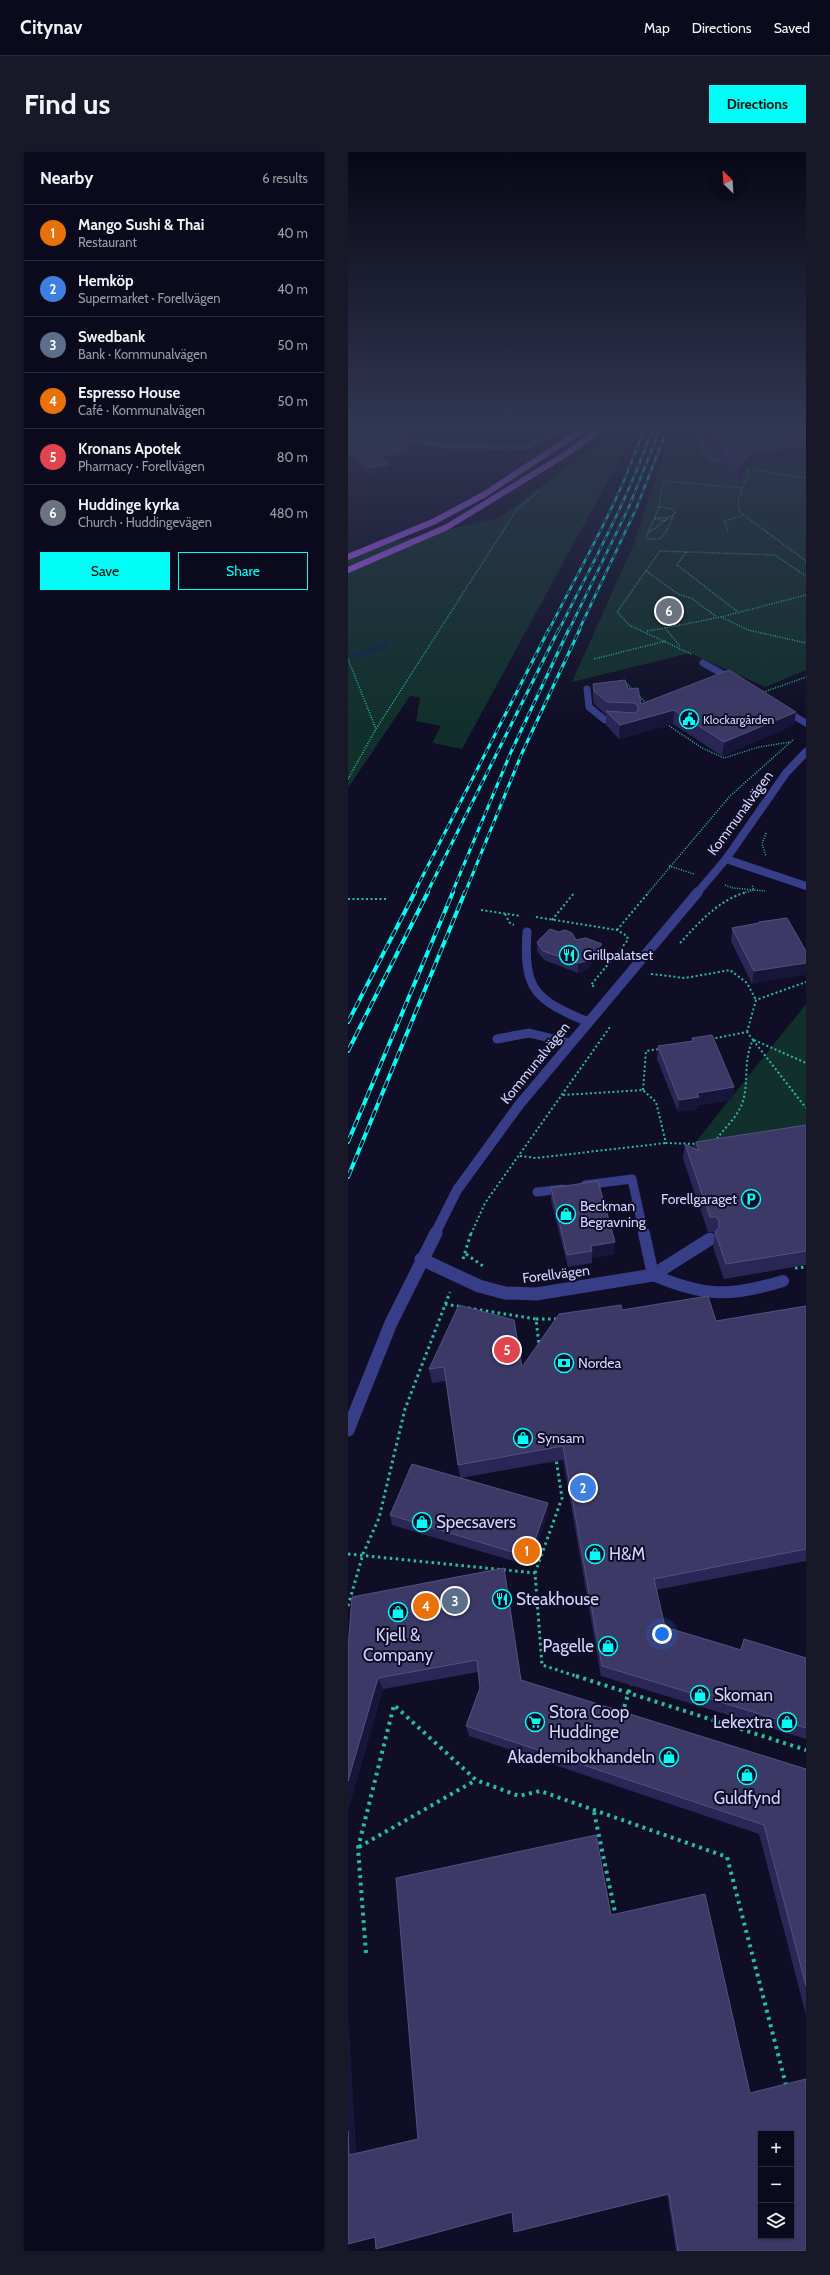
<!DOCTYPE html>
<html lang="en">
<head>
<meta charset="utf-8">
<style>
	:root { --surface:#0b0a1c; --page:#191829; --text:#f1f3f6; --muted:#9a9aa3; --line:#2b2b3b; --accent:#00fef7 }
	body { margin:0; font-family:Cabin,sans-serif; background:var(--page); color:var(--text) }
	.controls { position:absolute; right:12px; bottom:12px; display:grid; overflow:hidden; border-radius:0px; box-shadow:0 1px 3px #0004 }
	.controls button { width:36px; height:36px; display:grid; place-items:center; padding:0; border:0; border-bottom:1px solid var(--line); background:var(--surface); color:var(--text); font:20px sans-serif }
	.compass { position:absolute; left:362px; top:12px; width:36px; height:36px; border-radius:50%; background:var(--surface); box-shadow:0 1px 3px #0004; rotate:335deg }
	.you { position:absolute; left:314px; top:1482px; width:14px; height:14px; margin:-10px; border:3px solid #fff; border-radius:50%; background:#1a73e8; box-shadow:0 0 0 6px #1a73e833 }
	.badge { display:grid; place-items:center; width:26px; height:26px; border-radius:50%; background:var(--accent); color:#fff; font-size:13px; font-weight:700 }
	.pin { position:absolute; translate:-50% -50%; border:2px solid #fff; box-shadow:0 1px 4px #0006 }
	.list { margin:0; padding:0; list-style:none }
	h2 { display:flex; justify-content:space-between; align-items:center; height:52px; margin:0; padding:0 16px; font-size:17px }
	h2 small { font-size:13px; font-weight:400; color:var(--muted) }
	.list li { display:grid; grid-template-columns:26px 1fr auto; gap:12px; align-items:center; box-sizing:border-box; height:56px; padding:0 16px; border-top:1px solid var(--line) }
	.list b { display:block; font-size:15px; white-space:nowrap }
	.list p { margin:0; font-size:13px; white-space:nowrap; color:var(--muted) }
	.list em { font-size:13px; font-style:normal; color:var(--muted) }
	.actions { display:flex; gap:8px; padding:12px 16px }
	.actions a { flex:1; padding:9px 0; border:1px solid var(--accent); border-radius:0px; text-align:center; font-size:14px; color:var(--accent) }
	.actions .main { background:var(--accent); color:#111 }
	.icon { flex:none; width:22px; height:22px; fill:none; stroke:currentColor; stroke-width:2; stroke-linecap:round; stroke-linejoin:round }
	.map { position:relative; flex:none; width:458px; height:2099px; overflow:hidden; border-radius:0px }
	header { display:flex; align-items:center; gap:24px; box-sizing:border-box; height:56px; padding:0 20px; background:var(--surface); border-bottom:1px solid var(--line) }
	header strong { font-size:19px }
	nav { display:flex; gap:22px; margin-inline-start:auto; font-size:14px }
	.intro { display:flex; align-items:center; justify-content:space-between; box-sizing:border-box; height:96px; padding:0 24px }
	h1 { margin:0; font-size:28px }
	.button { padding:10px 18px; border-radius:0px; background:var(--accent); color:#111; font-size:14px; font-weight:700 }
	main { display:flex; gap:24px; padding:0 24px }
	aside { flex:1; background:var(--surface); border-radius:0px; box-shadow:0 1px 3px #0004 }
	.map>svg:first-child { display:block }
	.green { fill:#11302b }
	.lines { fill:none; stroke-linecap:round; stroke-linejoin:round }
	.stream { stroke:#0a2949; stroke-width:5 }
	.path-far3 { stroke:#2abca1; stroke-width:1.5; stroke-dasharray:1 1.5; stroke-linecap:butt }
	.path-far2 { stroke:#2abca1; stroke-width:2; stroke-dasharray:2 2.5; stroke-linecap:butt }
	.path-far1 { stroke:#2abca1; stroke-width:3; stroke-dasharray:2.5 3.5; stroke-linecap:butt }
	.path { stroke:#2abca1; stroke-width:4; stroke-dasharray:3 4.5; stroke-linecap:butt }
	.service-far3 { stroke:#373e87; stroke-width:5.5 }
	.service-far2 { stroke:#373e87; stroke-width:7 }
	.service-far1 { stroke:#373e87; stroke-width:9 }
	.service { stroke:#373e87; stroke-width:12 }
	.minor-far2 { stroke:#373e87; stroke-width:6 }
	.minor-far1 { stroke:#373e87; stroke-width:8 }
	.minor { stroke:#373e87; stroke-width:13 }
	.tertiary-far2 { stroke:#373e87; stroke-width:8 }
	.tertiary-far1 { stroke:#373e87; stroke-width:10 }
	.tertiary { stroke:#373e87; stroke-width:13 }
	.primary { stroke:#ac5aff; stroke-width:6 }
	.rail-far2-casing { stroke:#00fef7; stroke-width:2.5 }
	.rail-far1-casing { stroke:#00fef7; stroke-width:3 }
	.rail-casing { stroke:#00fef7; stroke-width:4 }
	.rail-far2 { stroke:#0f0e26; stroke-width:1.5; stroke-dasharray:5; stroke-linecap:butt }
	.rail-far1 { stroke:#0f0e26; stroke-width:2; stroke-dasharray:6; stroke-linecap:butt }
	.rail { stroke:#0f0e26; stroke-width:2.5; stroke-dasharray:8; stroke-linecap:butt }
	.wall { fill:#2a2655 }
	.shaded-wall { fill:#17153a }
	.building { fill:#3c3967; stroke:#54517f; fill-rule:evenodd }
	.labels { text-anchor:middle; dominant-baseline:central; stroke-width:4; stroke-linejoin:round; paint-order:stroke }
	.far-poi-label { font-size:12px; fill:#d3d4ff; stroke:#0f0e26; text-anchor:start }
	.street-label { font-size:14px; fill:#d3d4ff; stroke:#0f0e26 }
	.poi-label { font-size:14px; fill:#d3d4ff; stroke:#0f0e26; text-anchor:start }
	.near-poi-label { font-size:17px; fill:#d3d4ff; stroke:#0f0e26; text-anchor:start }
</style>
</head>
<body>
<header>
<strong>Citynav</strong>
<nav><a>Map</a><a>Directions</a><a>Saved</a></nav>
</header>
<div class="intro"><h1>Find us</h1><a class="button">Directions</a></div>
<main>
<aside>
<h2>Nearby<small>6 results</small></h2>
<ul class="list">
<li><span class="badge" style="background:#e8710a">1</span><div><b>Mango Sushi &amp; Thai</b><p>Restaurant</p></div><em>40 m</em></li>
<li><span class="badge" style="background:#3f7fe0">2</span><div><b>Hemköp</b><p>Supermarket · Forellvägen</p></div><em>40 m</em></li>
<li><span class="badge" style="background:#5c6f8a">3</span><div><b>Swedbank</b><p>Bank · Kommunalvägen</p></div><em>50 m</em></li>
<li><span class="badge" style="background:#e8710a">4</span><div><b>Espresso House</b><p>Café · Kommunalvägen</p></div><em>50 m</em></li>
<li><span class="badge" style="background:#e0444e">5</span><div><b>Kronans Apotek</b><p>Pharmacy · Forellvägen</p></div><em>80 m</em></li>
<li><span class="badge" style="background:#6b7280">6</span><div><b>Huddinge kyrka</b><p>Church · Huddingevägen</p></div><em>480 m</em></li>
</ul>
<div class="actions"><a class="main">Save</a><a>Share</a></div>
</aside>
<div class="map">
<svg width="458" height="2099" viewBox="0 0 458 2099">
	<rect width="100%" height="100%" fill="#0f0e26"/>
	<path class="green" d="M289 275 114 597 84 591 93 574 68 569 72 546 62 544 0 636V400L151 366 270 277Z
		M325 275H369L458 307V518L417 535 342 501 224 530 285 394Z
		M458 852V988L335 1006Z"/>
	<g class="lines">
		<path class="stream" d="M7 504 39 493"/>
		<path class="path-far3" d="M397 315 401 322 390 346 392 360 458 409
			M399 317 458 326
			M311 355 324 357 327 360 318 380 312 387H300L298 385Z
			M311 355 315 329 394 336
			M307 366H320
			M307 367 318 369
			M380 379 376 369 396 363
			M300 381 326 362
			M338 400 329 413 390 460
			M298 419 330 442 343 446 369 465
			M373 465 400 478 458 491
			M299 479 317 476
			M332 494 317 476 373 465 458 443
			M343 502 281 473 269 460 312 399 427 403 458 424
			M0 507 28 577
			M246 507 318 489
			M276 529 299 552
			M413 541 458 525
			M317 571 354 596 376 606 411 595 442 590
			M0 627 28 577 169 357 191 339
			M418 681 414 692 418 704
			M321 714 346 722
			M377 733 385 736 417 739
			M300 741 382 644 446 587
			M395 741 406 738 404 733"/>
		<path class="path-far2" d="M0 747H39
			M133 758 173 764
			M157 762 162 771 166 773
			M188 765 269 778 279 784 280 788 243 833 247 835
			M204 768 226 741
			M269 778 301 740
			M332 791C352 770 370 748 399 740
			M303 822 337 826 382 818 399 831 408 848
			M399 880 408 848 458 830
			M363 887 399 880 405 888C395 908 401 929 395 949 390 965 377 975 368 988
			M405 888 458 956
			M406 888 458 911
			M295 938 298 899 311 897
			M215 943 295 938 308 950 318 991 351 992
			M172 1004 188 1006 318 991
			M123 1082 137 1051 262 875"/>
		<path class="path-far1" d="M118 1102 135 1114
			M115 1107 123 1081
			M447 1116 458 1115
			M97 1152 114 1155
			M120 1156 188 1167 191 1193
			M188 1167H211
			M0 1402 187 1421 194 1513 231 1525
			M187 1421 214 1346 208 1307
			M0 1454 15 1402 31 1366 57 1257 102 1140"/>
		<path class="path" d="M228 1524 458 1598
			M274 1562 283 1533
			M246 1660 268 1765
			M11 1695 128 1628
			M18 1801 10 1696 46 1553 128 1628 171 1644 192 1639 379 1705 438 1933"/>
		<path class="service-far3" d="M349 275 355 297 366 308 385 306
			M21 279 31 275"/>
		<path class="service-far2" d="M355 511 384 527
			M239 537 241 555 257 568 270 569
			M436 558 458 571"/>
		<path class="service-far1" d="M179 780C175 839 188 848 240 870
			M149 887 181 881 222 891
			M237 1033 284 1027 296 1082
			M189 1040 215 1037"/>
		<path class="service" d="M296 1081 305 1123C357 1145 382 1145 435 1129"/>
		<path class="minor-far2" d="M9 275 30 282
			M48 287 103 294 180 295 215 275"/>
		<path class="minor-far1" d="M378 707 458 734"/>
		<path class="minor" d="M73 1107 131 1134 157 1141 188 1142 305 1123 362 1087"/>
		<path class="tertiary-far2" d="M349 741 378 707 438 621 458 600"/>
		<path class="tertiary-far1" d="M87 1082 109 1038 171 953 350 740"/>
		<path class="tertiary" d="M0 1278 43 1171 88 1081"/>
		<path class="primary" d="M0 405 87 369 137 342 239 275
			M0 418 99 375 215 304 257 275"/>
		<g class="rail-far2-casing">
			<path id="rail-far2" d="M201 478C234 412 274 346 296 275
				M211 478C244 412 281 346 305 275
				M221 478 280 357 313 275
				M231 478 288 357 320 275"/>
		</g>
		<g class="rail-far1-casing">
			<path id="rail-far1" d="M66 741 201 477
				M79 741 211 477
				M104 741 163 600 221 477
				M117 741 174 601 232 477"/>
		</g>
		<g class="rail-casing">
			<path id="rail" d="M0 870 67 740
				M0 899 80 740
				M0 990 105 740
				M0 1025 117 740"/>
		</g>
		<use href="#rail-far2" class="rail-far2"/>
		<use href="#rail-far1" class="rail-far1"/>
		<use href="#rail" class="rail"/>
	</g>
	<path class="wall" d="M0 275 9 280 61 287 62 295 60 296 62 298 63 306 40 310 42 312 43 320 21 324 0 302Z
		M34 275H84L71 286H62L34 278Z
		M356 275H458V307L400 314 390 329 372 312 373 304H368L359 295 355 282Z
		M245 532 280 537 293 552 446 573 374 604 325 572 271 587 258 573V563L246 552 245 545Z
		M439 766 404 832 383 789 384 776 411 772V770Z
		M228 788 254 792V801L238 818 230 821 196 808 189 799V790Z
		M344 886 386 935 384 948 350 953 349 957 330 960 309 907 310 894 344 889Z
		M458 973V1113L376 1127 365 1095 367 1081 365 1080H360L335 1007 337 992 347 997 348 990Z
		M203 1036 266 1102 244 1106V1111L220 1115 203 1049Z
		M111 1153 174 1215 274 1158 368 1169 458 1154V1409L308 1438 317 1475 392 1497 396 1487 458 1506V1587L253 1524 215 1308 112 1326 98 1229 84 1231 81 1217Z
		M200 1351V1361L182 1414 44 1373 42 1363Z
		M4 1445 173 1528 458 1617V1863L411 1682 121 1584 118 1574 132 1536 130 1520 35 1537 0 1658Z
		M263 1763 402 1941 458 2099H328L319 2042 164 2060 27 2085 0 2092V1865L8 2002 70 1987Z"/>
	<path class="shaded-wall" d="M75 275H84L71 286 70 279Z
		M61 287 62 295 57 299 62 298 63 306 34 311 33 304 55 292Z
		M458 294V307L400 314 390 329 391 315 402 300Z
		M42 312 43 320 21 324 20 316Z
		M326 558 325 572 271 587 272 573Z
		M448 560 446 573 374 604 376 590Z
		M254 792V801L238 818 230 821V811Z
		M458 811V823L404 832 406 819Z
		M386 935 384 948 350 953 349 957 330 960 331 948 349 941Z
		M267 1090 266 1102 244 1106V1099L243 1094Z
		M200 1351V1361L182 1414 181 1405Z
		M30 1526 35 1537 0 1658V1629Z
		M0 1865 8 2003H1L0 1979Z"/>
	<path class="building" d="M0 275H4L9 280 20 276 61 287 55 292 62 298 33 304 42 312 20 316 0 296Z
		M50 275H75L70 279 61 278Z
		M358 275H458V294L402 300 391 315 373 298 390 296 391 290H369L360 282Z
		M381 518 448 560 376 590 326 558 272 573 258 559 286 561 290 559V554L286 551 259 550 246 539 245 532 277 528 280 537 290 536 293 552Z
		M439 766 458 799V811L406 819 384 776 411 771V770Z
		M202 777 211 780 217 778 224 781 228 788 238 786 254 792 239 809 230 811 195 799 189 790Z
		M364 883 386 935 349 941 351 945 331 948 310 894 345 889 344 886Z
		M458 973V1099L378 1112 367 1080 371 1076V1069L368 1065H362L337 992 351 999 348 990Z
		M250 1029 267 1090 243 1094 244 1099 219 1103 203 1036Z
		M360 1144 368 1169 458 1154V1397L306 1427 317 1475 393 1498 396 1487 458 1506V1576L254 1514 215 1294 110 1313 96 1215 81 1217 111 1153 166 1168 174 1215 211 1162 273 1153 274 1158Z
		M64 1312 200 1351 181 1405 42 1363Z
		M156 1416 173 1528 458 1617V1834L416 1673 118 1574 132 1536 129 1508 30 1526 0 1629V1497L4 1445Z
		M248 1683 263 1763 357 1742 402 1941 458 1927V2099H330L321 2042 166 2080 164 2060 28 2097 27 2085 0 2092V1979L1 2003 70 1987 48 1726ZM413 1982H443V2084H413Z"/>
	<linearGradient id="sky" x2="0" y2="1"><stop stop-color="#080815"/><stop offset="0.48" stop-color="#313652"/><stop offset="1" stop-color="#313652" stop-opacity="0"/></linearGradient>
	<rect width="458" height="569" fill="url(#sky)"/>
	<defs>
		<g id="civic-ring" transform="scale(1)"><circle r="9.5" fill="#0f0e26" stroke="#00fef7" stroke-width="1.5"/><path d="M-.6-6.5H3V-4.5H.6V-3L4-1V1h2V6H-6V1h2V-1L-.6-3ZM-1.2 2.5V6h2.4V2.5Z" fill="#00fef7"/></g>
		<g id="restaurant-ring" transform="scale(1)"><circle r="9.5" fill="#0f0e26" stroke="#00fef7" stroke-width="1.5"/><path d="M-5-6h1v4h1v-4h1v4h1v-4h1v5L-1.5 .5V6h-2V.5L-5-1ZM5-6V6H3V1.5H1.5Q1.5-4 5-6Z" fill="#00fef7"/></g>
		<g id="parking-ring" transform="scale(1)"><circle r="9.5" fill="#0f0e26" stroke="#00fef7" stroke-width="1.5"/><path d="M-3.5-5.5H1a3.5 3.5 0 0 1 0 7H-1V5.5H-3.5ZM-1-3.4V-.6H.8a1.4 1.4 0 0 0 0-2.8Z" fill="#00fef7"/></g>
		<g id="shop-ring" transform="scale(1)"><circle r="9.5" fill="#0f0e26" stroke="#00fef7" stroke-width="1.5"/><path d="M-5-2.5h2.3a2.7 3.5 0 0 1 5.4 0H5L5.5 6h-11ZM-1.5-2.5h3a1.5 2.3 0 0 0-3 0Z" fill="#00fef7"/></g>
		<g id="bank-ring" transform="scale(1)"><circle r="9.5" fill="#0f0e26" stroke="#00fef7" stroke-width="1.5"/><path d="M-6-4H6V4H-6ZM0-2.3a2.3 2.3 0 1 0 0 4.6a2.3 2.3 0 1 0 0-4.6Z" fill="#00fef7"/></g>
		<g id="supermarket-ring" transform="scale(1)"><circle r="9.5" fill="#0f0e26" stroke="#00fef7" stroke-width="1.5"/><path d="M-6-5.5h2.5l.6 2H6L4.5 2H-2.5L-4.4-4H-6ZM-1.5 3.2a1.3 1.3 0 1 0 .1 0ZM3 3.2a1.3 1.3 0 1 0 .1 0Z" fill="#00fef7"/></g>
	</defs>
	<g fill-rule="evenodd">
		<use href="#civic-ring" x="341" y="567"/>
		<use href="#restaurant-ring" x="221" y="803"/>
		<use href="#parking-ring" x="403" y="1047"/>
		<use href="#shop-ring" x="218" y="1062"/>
		<use href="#bank-ring" x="216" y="1211"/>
		<use href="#shop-ring" x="175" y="1286"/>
		<use href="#shop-ring" x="74" y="1370"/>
		<use href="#shop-ring" x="247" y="1402"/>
		<use href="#restaurant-ring" x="154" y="1447"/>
		<use href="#shop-ring" x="50" y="1460"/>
		<use href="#shop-ring" x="260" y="1494"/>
		<use href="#shop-ring" x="352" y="1543"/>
		<use href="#supermarket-ring" x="187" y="1570"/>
		<use href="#shop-ring" x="439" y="1570"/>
		<use href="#shop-ring" x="321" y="1605"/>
		<use href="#shop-ring" x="399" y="1623"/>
	</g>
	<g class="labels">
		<g class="far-poi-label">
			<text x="355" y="567">Klockargården</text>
		</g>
		<g class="street-label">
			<text transform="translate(392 661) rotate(-54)">Kommunalvägen</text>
			<text transform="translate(187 911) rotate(-51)">Kommunalvägen</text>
			<text transform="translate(208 1122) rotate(-7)">Forellvägen</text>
		</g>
		<g class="poi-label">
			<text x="235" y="803">Grillpalatset</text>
			<text x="389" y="1047" text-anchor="end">Forellgaraget</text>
			<text x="232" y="1054">Beckman<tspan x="232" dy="16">Begravning</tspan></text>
			<text x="230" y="1211">Nordea</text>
			<text x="189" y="1286">Synsam</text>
		</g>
		<g class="near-poi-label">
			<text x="88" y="1370">Specsavers</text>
			<text x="261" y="1402">H&amp;M</text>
			<text x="168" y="1447">Steakhouse</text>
			<text x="50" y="1483" text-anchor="middle">Kjell &amp;<tspan x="50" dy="20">Company</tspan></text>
			<text x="246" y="1494" text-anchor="end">Pagelle</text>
			<text x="366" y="1543">Skoman</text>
			<text x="201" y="1560">Stora Coop<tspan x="201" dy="20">Huddinge</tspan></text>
			<text x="425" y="1570" text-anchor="end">Lekextra</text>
			<text x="307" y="1605" text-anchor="end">Akademibokhandeln</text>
			<text x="399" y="1646" text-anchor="middle">Guldfynd</text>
		</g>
	</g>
</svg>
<div class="controls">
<button>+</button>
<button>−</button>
<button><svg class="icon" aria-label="layers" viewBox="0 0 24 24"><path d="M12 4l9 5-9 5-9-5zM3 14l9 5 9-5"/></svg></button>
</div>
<svg class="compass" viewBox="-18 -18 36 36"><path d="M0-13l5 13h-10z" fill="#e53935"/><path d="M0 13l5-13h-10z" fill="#9a9aa3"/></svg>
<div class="you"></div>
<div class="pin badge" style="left:179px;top:1399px;background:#e8710a">1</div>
<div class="pin badge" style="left:235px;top:1336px;background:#3f7fe0">2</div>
<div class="pin badge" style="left:107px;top:1449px;background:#5c6f8a">3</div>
<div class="pin badge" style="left:78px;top:1454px;background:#e8710a">4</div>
<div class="pin badge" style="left:159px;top:1198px;background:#e0444e">5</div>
<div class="pin badge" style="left:321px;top:459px;background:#6b7280">6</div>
</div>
</main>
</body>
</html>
